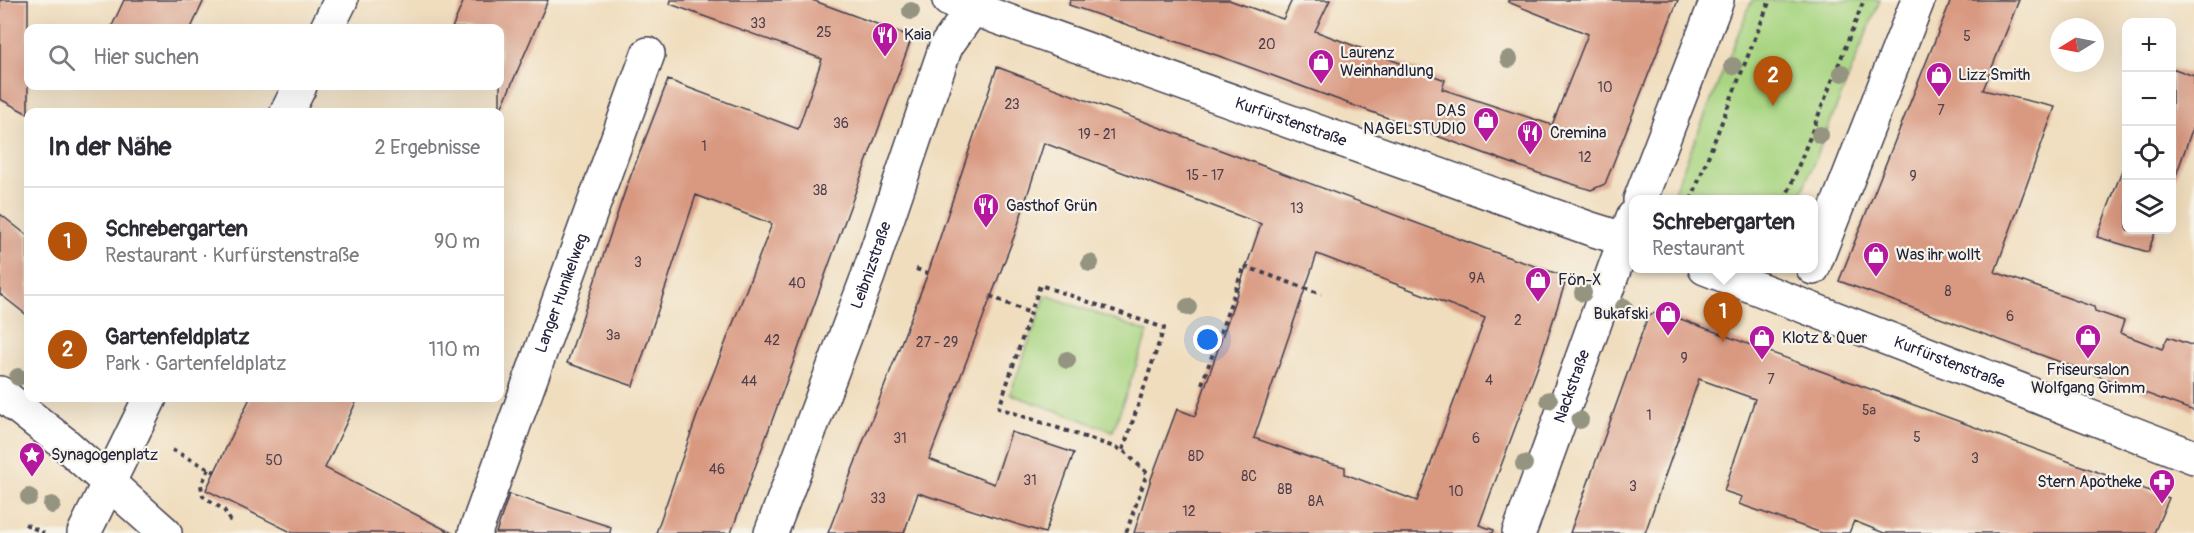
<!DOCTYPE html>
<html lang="de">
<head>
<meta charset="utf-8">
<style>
	:root { --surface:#fff; --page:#f7f7f7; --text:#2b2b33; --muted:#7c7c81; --line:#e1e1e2; --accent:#b45309 }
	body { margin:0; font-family:Pangolin,sans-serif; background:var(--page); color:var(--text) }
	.controls { position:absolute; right:18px; top:18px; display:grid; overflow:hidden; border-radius:12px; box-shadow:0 6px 24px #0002 }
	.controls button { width:54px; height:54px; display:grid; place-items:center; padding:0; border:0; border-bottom:2px solid var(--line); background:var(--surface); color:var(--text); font:30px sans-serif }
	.compass { position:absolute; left:2050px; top:18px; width:54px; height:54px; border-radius:50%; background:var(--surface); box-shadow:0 6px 24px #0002; rotate:260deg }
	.you { position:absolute; left:1208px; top:340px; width:21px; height:21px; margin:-15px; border:4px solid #fff; border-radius:50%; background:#1a73e8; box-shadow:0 0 0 9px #1a73e833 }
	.badge { display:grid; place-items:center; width:39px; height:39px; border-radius:50%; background:var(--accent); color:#fff; font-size:20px; font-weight:700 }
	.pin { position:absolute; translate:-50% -50px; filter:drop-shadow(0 2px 3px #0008) }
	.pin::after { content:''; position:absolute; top:32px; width:21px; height:18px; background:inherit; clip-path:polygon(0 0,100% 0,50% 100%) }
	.popup { position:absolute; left:1629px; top:195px; width:189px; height:78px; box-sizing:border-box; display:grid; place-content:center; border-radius:12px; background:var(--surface); filter:drop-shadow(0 2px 4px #0005); font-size:20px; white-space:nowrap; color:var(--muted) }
	.popup b { font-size:22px; color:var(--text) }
	.popup::after { content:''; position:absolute; left:50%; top:100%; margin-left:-12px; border:12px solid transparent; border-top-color:var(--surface) }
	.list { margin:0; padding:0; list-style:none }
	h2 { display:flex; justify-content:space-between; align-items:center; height:78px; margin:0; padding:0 24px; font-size:26px }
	h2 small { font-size:20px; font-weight:400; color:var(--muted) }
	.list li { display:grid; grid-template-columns:39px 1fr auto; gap:18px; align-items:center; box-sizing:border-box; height:108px; padding:0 24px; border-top:2px solid var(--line) }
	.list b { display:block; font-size:22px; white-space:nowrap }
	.list p { margin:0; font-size:20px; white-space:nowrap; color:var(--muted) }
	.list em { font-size:20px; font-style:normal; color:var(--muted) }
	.icon { flex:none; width:33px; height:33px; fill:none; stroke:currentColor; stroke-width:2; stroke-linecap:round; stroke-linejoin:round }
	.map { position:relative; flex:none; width:2194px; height:533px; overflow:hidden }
	.search { position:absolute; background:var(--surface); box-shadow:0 6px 24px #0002; left:24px; top:24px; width:480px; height:66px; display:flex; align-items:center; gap:15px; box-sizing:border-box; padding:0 21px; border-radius:12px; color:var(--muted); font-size:22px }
	.panel { position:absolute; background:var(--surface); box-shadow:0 6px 24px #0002; left:24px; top:108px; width:480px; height:294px; border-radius:12px }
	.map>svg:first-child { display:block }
	.green { fill:#a9d582; stroke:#667c5e; stroke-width:1.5 }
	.building { fill:#d99981; fill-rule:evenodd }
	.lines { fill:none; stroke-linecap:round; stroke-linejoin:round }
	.minor-casing { stroke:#413e4e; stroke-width:36 }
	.path { stroke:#413e4e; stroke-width:4; stroke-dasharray:4.5 4.5; stroke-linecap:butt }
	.minor { stroke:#fff; stroke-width:33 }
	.tree { fill:#959481 }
	.labels { text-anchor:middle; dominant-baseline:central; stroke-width:4.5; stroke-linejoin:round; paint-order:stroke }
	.number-label { font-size:14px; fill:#50404c }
	.poi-label { font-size:16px; fill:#22223b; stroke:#f7f3e8; text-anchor:start }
	.street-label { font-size:16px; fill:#22223b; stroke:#f7f3e8 }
</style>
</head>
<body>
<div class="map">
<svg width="2194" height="533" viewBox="0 0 2194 533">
	<rect width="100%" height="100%" fill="#f7f3e8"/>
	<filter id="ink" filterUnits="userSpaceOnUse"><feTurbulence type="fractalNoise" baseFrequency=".0167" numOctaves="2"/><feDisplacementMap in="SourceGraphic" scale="12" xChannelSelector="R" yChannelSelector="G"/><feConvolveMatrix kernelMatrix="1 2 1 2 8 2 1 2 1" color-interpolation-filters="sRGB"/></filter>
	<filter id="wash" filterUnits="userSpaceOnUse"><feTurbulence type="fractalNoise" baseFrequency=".008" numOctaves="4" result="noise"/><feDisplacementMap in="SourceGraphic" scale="24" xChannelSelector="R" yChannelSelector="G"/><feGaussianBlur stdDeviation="1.35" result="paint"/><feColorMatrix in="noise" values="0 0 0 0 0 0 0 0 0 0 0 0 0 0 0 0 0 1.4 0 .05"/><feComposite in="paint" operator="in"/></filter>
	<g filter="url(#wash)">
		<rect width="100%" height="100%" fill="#f0ddbd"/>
		<path class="green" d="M1752 0H1880L1799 199H1671Z
			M1046 295 1148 332 1113 431 1010 394Z"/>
		<g id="blocks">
			<path class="building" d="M0 0H28V114L0 99Z
				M124 0H204L191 28H111Z
				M464 0H548L500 111V28H452Z
				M671 0H812L912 37 731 533H656L699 410 772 224 696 195 633 386 567 363 626 188 668 80 798 129 822 59 670 4Z
				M1070 0H1229L1283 19 1292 0H1330L1315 31 1445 80 1442 89 1552 125 1588 34 1508 2V0H1678L1605 184 1591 190 1538 173 1219 56 1069 5Z
				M1951 0H2019L1983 90 2055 107 1995 272 2094 307 2095 311 2124 321 2120 333 2162 349 2168 337 2194 346V411L1839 281Z
				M997 67 1505 256 1567 277 1541 358 1479 525 1494 530 1493 533H1134L1151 479 1177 409 1195 416 1261 224 1044 143 1015 234 929 459 994 484 1011 432 1074 453 1045 533 918 493 904 533H828L928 273ZM1317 254 1485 318 1417 501 1345 474V467L1311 458 1254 438Z
				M2172 68 2194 76V124L2172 187Z
				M2127 157V230H2156L2148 252 2097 237Z
				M0 214 28 236V316L0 294Z
				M1659 311 1818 370 2169 498 2154 533H1884L1854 521 1849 533H1822L1739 504 1742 497 1724 491 1755 399 1699 379 1645 533H1570L1648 316Z
				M250 398H358L325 468 452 533H293L206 490Z
				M509 494 611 527 610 533H496Z"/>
		</g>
	</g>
	<g filter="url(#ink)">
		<use href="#blocks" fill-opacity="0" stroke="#413e4e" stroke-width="1.5"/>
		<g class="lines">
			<g class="minor-casing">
				<g id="minor">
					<path id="s1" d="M949 0 1591 229 1633 242"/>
					<path d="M327 28 341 0"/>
					<path d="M287 112 300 86"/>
					<path d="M1640 200 1717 0"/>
					<path id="s2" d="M1705 268 2194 457"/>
					<path d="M1813 268 1918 0"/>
					<path d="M0 393 65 444 165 533"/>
					<path d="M84 533 150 398"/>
					<path id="s3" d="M475 533 648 54"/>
					<path id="s4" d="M771 533 868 276 946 46 979 0"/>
					<path id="s5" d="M1519 533 1633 217"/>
				</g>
			</g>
			<path class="path" d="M1691 200 1770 0
				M1785 200 1864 0
				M916 269 928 273
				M990 296 1030 313
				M1202 384 1244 266 1321 294
				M172 450 215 472
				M1123 450 1164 328 1040 285 999 408 1123 450 1147 473 1126 533
				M209 469 201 485 203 496 224 510 233 525
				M25 524 44 533"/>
			<use href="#minor" class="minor"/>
		</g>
		<g class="tree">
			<circle cx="911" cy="11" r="9"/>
			<circle cx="1509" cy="59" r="9"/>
			<circle cx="1733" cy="66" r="9"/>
			<circle cx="1842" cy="73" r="9"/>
			<circle cx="1820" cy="135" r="9"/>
			<circle cx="1090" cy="263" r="9"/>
			<circle cx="1583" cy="293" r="9"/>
			<circle cx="1188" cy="307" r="9"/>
			<circle cx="1624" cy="307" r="9"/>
			<circle cx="1067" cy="360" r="9"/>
			<circle cx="18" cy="377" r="9"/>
			<circle cx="1549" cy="400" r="9"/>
			<circle cx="1580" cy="420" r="9"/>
			<circle cx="1524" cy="464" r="9"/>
			<circle cx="29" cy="497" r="9"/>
			<circle cx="52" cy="505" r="9"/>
		</g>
	</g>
	<defs>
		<g id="restaurant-pin" transform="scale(1.35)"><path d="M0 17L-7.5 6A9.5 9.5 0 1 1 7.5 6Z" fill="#b5179e" stroke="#f7f3e8"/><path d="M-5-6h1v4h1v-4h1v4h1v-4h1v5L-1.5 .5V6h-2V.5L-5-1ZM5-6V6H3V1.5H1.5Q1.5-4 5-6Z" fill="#fff"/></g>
		<g id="shop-pin" transform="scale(1.35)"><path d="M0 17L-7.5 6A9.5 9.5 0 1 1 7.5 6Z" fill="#b5179e" stroke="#f7f3e8"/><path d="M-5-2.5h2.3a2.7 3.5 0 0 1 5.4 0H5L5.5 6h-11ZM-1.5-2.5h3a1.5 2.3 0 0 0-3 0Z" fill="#fff"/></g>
		<g id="sight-pin" transform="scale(1.35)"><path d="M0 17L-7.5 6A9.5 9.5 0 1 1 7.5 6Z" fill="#b5179e" stroke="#f7f3e8"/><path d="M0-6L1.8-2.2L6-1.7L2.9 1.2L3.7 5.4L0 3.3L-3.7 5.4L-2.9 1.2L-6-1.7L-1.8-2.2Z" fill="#fff"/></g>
		<g id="pharmacy-pin" transform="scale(1.35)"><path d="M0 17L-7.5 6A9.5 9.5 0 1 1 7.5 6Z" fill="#b5179e" stroke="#f7f3e8"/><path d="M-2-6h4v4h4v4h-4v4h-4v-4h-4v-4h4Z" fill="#fff"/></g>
	</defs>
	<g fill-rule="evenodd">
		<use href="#restaurant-pin" x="885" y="35"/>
		<use href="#shop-pin" x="1321" y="62"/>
		<use href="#shop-pin" x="1939" y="75"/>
		<use href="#shop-pin" x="1486" y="120"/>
		<use href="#restaurant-pin" x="1530" y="133"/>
		<use href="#restaurant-pin" x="986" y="206"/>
		<use href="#shop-pin" x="1876" y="255"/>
		<use href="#shop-pin" x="1538" y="280"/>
		<use href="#shop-pin" x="1668" y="314"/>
		<use href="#shop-pin" x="2088" y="337"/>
		<use href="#shop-pin" x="1762" y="338"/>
		<use href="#sight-pin" x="32" y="455"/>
		<use href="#pharmacy-pin" x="2162" y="482"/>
	</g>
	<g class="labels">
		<g class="number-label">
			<text x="758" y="23">33</text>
			<text x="824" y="32">25</text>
			<text x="1967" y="36">5</text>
			<text x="1267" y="44">20</text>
			<text x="1605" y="87">10</text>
			<text x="1012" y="104">23</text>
			<text x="1941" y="110">7</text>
			<text x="841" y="123">36</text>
			<text x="1097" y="134">19 - 21</text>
			<text x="704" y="146">1</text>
			<text x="1585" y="157">12</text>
			<text x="1205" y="175">15 - 17</text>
			<text x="1913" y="176">9</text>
			<text x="820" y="190">38</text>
			<text x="1297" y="208">13</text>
			<text x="638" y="262">3</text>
			<text x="1477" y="278">9A</text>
			<text x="797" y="283">40</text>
			<text x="1948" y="291">8</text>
			<text x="2010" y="316">6</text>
			<text x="1518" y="320">2</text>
			<text x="613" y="335">3a</text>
			<text x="772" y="340">42</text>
			<text x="937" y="342">27 - 29</text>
			<text x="1684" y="358">9</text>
			<text x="1771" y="379">7</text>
			<text x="1489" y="380">4</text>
			<text x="749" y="381">44</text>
			<text x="1869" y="410">5a</text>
			<text x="1649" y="415">1</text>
			<text x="1917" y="437">5</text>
			<text x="900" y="438">31</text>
			<text x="1476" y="438">6</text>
			<text x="1196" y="456">8D</text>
			<text x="1975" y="458">3</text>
			<text x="274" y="460">50</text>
			<text x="717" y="469">46</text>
			<text x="1249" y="476">8C</text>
			<text x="1030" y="480">31</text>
			<text x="1633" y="486">3</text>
			<text x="1285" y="489">8B</text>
			<text x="1456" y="491">10</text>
			<text x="878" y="498">33</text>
			<text x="1316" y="501">8A</text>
			<text x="1189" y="511">12</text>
		</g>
		<g class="poi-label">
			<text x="904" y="35">Kaia</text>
			<text x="1340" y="53">Laurenz<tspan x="1340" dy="18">Weinhandlung</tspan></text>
			<text x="1958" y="75">Lizz Smith</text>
			<text x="1466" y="111" text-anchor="end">DAS<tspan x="1466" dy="18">NAGELSTUDIO</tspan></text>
			<text x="1550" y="133">Cremina</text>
			<text x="1006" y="206">Gasthof Grün</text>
			<text x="1896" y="255">Was ihr wollt</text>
			<text x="1558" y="280">Fön-X</text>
			<text x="1648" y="314" text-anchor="end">Bukafski</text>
			<text x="1782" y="338">Klotz &amp; Quer</text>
			<text x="2088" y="370" text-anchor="middle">Friseursalon<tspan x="2088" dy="18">Wolfgang Grimm</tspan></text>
			<text x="51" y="455">Synagogenplatz</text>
			<text x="2142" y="482" text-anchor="end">Stern Apotheke</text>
		</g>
		<g class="street-label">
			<text stroke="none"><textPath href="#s1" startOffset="363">Kurfürstenstraße</textPath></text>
			<text stroke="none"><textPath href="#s4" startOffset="286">Leibnizstraße</textPath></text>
			<text stroke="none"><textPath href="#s3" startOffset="255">Langer Hunikelweg</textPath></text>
			<text stroke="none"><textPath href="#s2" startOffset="262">Kurfürstenstraße</textPath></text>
			<text stroke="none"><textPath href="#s5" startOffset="156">Nackstraße</textPath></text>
		</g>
	</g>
</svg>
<div class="controls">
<button>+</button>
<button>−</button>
<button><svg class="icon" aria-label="locate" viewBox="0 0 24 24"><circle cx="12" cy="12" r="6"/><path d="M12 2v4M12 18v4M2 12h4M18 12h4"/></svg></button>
<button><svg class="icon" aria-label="layers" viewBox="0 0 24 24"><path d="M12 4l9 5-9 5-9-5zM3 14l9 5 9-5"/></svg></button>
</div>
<svg class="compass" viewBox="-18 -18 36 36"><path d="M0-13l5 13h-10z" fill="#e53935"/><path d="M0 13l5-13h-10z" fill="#7c7c81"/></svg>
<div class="you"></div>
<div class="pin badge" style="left:1723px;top:342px">1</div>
<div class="popup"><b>Schrebergarten</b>Restaurant</div>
<div class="pin badge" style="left:1773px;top:106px">2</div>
<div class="search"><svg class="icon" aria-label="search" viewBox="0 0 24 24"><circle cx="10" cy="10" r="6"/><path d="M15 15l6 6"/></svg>Hier suchen</div>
<section class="panel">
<h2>In der Nähe<small>2 Ergebnisse</small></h2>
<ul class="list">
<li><span class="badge">1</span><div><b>Schrebergarten</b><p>Restaurant · Kurfürstenstraße</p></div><em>90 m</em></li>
<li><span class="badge">2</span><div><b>Gartenfeldplatz</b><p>Park · Gartenfeldplatz</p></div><em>110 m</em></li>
</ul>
</section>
</div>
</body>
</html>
